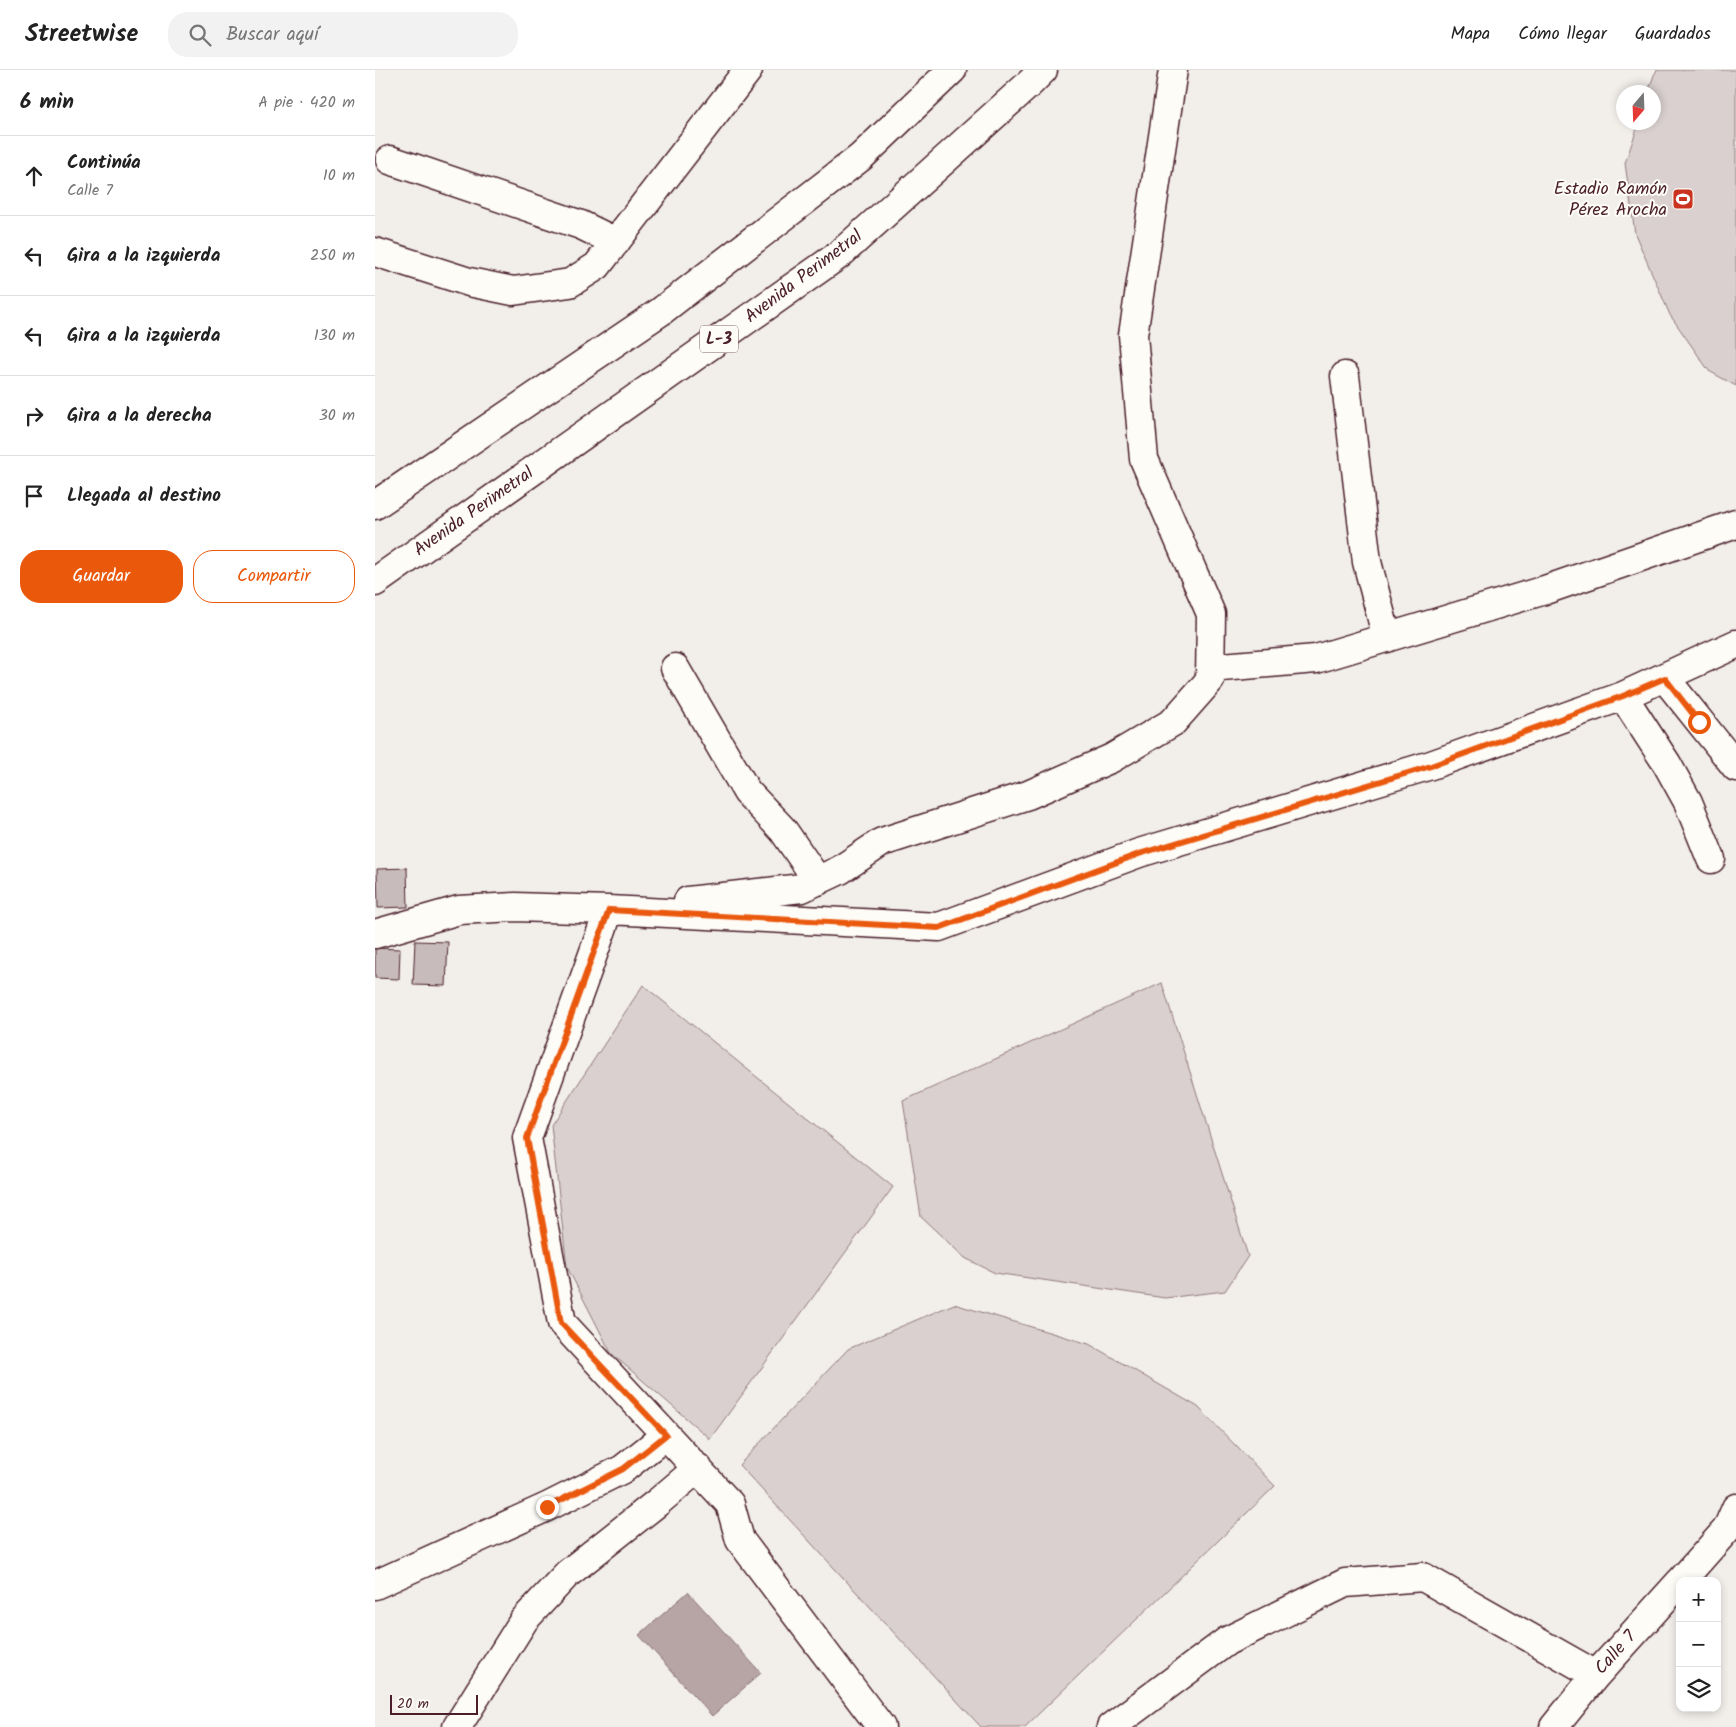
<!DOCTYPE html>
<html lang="es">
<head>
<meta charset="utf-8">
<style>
	:root { --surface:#fff; --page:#f2f2f2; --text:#222; --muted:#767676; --line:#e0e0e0; --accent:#ea580c }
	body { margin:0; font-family:Kalam,sans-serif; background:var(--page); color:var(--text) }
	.controls { position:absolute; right:15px; bottom:15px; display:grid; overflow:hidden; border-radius:10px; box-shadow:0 2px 8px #0003 }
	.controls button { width:45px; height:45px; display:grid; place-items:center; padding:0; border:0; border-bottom:1px solid var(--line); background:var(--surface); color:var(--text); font:25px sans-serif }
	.compass { position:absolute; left:1241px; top:15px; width:45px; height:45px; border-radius:50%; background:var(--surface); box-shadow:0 2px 8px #0003; rotate:199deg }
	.scale { position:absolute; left:15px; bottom:12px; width:88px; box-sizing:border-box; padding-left:5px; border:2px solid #4a1f2b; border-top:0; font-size:14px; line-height:18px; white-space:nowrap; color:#4a1f2b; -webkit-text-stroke:4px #fdfcf7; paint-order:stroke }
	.stop { position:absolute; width:15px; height:15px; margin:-11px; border:4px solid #ea580c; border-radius:50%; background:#fff }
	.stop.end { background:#ea580c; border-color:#fff; box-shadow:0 1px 5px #0008 }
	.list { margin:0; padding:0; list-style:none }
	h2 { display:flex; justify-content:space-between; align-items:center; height:65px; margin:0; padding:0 20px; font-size:21px }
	h2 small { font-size:16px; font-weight:400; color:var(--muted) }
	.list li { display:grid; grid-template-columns:32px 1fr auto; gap:15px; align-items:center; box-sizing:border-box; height:80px; padding:0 20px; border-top:1px solid var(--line) }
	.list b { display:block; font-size:19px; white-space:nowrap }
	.list p { margin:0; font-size:16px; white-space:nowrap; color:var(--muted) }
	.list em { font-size:16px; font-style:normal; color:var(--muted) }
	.actions { display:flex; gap:10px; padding:15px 20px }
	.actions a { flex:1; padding:11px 0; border:1px solid var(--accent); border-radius:20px; text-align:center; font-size:18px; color:var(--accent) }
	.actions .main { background:var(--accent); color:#fff }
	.icon { flex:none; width:28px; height:28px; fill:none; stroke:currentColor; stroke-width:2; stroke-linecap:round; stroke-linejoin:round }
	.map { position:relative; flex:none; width:1361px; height:1657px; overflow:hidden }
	header { display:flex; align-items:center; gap:30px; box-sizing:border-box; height:70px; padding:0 25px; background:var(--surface); border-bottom:1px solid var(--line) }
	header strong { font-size:24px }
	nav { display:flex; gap:28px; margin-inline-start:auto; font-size:18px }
	.search { width:350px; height:45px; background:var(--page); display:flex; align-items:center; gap:12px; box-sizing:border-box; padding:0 18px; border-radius:20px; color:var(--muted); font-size:19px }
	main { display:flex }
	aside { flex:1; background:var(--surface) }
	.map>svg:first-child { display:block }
	.green { fill:#d9d0cf; stroke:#92787d }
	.water { fill:#b7a5a6; stroke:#8b6f75 }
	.building { fill:#c8bbbb; stroke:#4a1f2b }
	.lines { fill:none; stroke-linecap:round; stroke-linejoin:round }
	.minor-casing { stroke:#4a1f2b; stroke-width:31 }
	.highway-casing { stroke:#4a1f2b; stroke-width:31 }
	.minor { stroke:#fdfcf7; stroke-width:28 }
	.highway { stroke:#fdfcf7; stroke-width:28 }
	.route { stroke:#ea580c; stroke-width:6 }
	.labels { text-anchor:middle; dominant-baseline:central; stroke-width:4; stroke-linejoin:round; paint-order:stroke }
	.shield { fill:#fdfcf7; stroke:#806168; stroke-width:1 }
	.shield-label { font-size:16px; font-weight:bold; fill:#4a1f2b }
	.poi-label { font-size:18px; fill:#4a1f2b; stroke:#fdfcf7; text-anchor:end }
	.street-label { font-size:18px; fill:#4a1f2b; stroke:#fdfcf7 }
</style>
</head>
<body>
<header>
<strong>Streetwise</strong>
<div class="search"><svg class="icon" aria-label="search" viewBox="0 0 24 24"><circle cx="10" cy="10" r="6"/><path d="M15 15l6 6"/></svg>Buscar aquí</div>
<nav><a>Mapa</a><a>Cómo llegar</a><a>Guardados</a></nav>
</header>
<main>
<aside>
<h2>6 min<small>A pie · 420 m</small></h2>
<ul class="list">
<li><svg class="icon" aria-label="ahead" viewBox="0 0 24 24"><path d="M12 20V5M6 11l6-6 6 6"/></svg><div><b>Continúa</b><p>Calle 7</p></div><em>10 m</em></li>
<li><svg class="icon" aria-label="left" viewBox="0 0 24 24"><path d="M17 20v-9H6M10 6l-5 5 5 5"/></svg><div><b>Gira a la izquierda</b></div><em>250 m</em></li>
<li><svg class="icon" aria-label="left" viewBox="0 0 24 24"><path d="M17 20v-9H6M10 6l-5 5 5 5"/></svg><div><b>Gira a la izquierda</b></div><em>130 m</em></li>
<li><svg class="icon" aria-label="right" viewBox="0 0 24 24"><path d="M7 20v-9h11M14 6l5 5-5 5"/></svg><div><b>Gira a la derecha</b></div><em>30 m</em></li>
<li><svg class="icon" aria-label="arrive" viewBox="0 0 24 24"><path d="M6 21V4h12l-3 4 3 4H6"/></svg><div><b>Llegada al destino</b></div></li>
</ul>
<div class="actions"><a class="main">Guardar</a><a>Compartir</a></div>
</aside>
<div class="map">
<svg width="1361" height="1657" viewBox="0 0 1361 1657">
	<rect width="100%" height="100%" fill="#f2efeb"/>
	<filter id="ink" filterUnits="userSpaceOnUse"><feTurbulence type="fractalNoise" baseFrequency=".02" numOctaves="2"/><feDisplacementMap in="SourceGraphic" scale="10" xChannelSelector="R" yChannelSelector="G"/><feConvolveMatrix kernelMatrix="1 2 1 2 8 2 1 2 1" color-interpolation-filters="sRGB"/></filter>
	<g filter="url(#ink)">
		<path class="green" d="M1282 0H1361V316L1334 301 1295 245 1260 164 1250 93 1264 53 1278 52V22H1273L1279 5Z
			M787 913 873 1186 850 1221 790 1228 620 1203 590 1188 546 1147 528 1031Z
			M268 915 518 1117 335 1369 236 1283 192 1197 176 1055Z
			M579 1234 714 1274 823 1337 900 1416 650 1657H606L364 1395 473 1279Z"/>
		<path class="water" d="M313 1522 386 1603 337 1646 264 1565Z"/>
		<path class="building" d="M32 798 33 837 3 838 2 799Z
			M40 871 73 872 71 916 38 915Z
			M0 878 25 879 24 909 0 908Z"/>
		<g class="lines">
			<g class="minor-casing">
				<path id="minor" d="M15 90 206 155 241 172
					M0 182 94 212 138 221 195 213 222 196 373 0
					M970 306 992 492 1012 568
					M300 598 372 722 408 760 443 811
					M835 598 941 589 1170 520 1361 454
					M1290 608 1361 697
					M1248 626 1292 694 1313 732 1336 789
					M313 831 427 818 465 800 507 772 653 725 737 688 798 652 835 610 836 544 769 389 758 265 798 0
					M234 840 152 1068 187 1253 355 1434 365 1470 506 1657
					M0 864 84 840 140 837 234 840 564 857 764 783 1056 695 1248 626 1361 574
					M1306 1511 1352 1459 1361 1438
					M0 1515 172 1437 248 1399 291 1365
					M82 1657 149 1550 192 1504 283 1432 323 1398
					M736 1657 852 1571 970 1513 1048 1507 1221 1605
					M1179 1657 1221 1605 1305 1512"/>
			</g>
			<g class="highway-casing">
				<path id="highway" d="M0 435 285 242 486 87 577 0
					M0 512 465 184 654 14 668 0"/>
			</g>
			<use href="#minor" class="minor"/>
			<use href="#highway" class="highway"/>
		</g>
	</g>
	<g class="lines" filter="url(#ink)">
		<path class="route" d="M172 1437 248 1399 291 1365 186 1253 152 1068 234 840 564 858 764 784 1056 696 1248 626 1290 608 1324 652"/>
	</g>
	<defs>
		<g id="stadium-square" transform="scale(1.125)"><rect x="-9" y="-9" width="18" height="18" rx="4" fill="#c8321e" stroke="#fdfcf7"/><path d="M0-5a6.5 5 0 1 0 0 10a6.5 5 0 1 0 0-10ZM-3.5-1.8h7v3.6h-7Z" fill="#fff"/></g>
	</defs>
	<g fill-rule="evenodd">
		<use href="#stadium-square" x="1308" y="129"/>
	</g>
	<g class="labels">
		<rect class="shield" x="325" y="255.5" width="38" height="27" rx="4"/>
		<g class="shield-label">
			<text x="344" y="269">L-3</text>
		</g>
		<g class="poi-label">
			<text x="1292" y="119">Estadio Ramón<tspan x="1292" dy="21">Pérez Arocha</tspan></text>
		</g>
		<g class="street-label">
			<text transform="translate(429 207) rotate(-37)">Avenida Perimetral</text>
			<text transform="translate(99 442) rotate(-35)">Avenida Perimetral</text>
			<text transform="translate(1241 1583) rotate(-48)">Calle 7</text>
		</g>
	</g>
</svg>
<div class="controls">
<button>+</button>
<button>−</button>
<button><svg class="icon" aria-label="layers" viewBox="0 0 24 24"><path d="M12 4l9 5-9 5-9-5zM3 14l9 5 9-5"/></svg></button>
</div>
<svg class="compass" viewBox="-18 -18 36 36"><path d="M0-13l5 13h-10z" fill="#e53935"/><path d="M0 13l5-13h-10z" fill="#767676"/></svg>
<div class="scale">20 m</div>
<div class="stop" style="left:1324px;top:652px"></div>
<div class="stop end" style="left:172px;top:1437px"></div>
</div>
</main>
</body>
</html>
